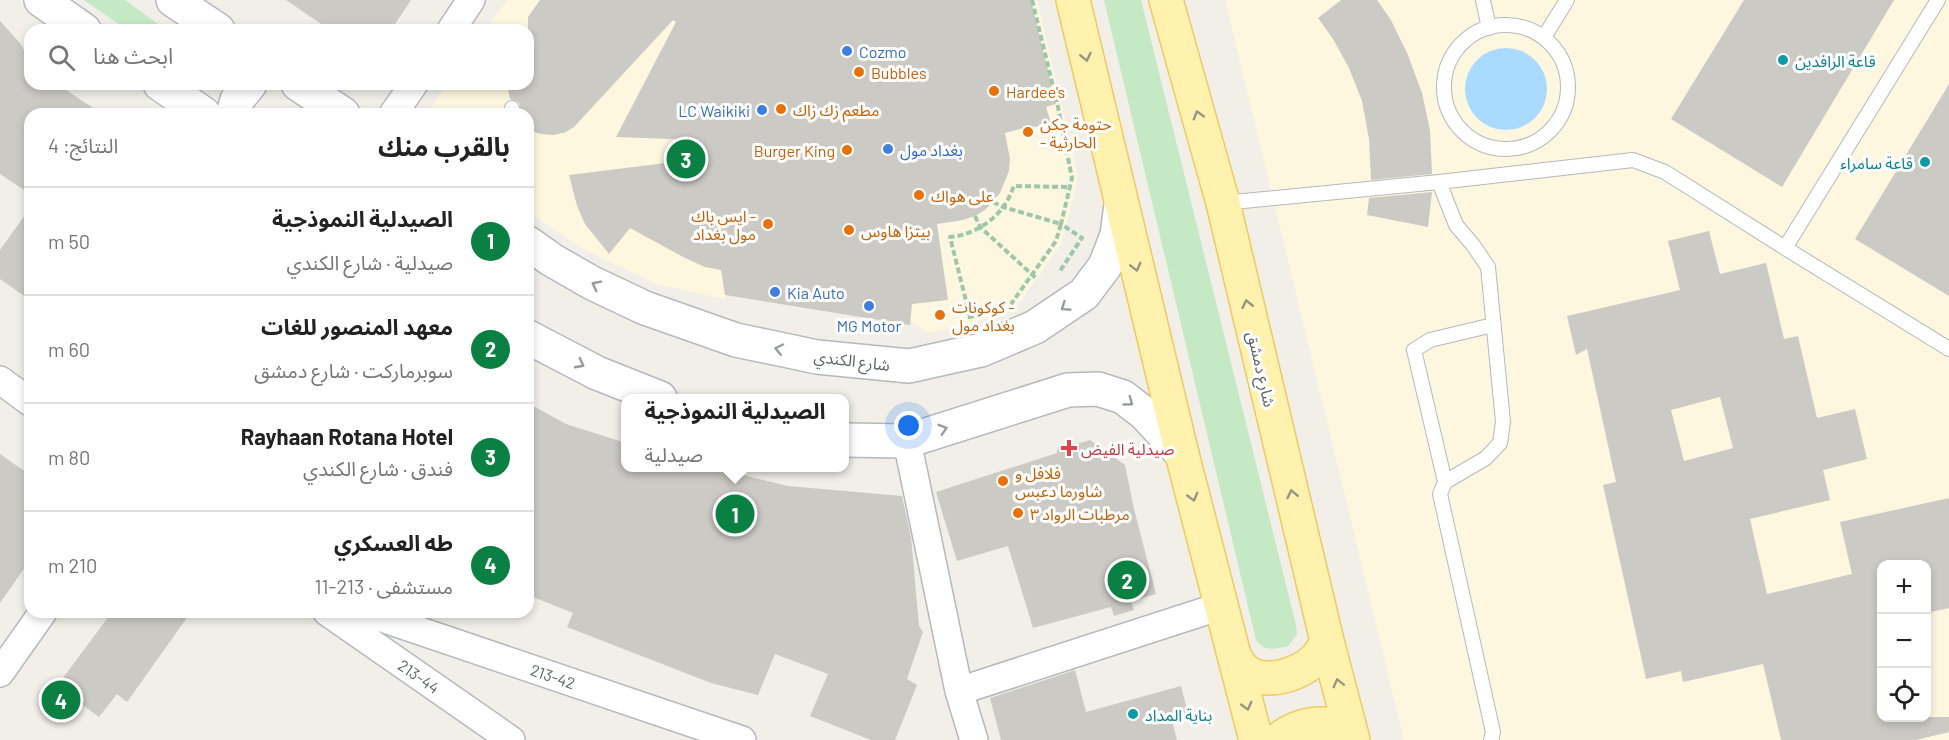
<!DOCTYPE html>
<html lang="ar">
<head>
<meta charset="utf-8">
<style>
	:root { --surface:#fff; --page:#f6f6f6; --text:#222; --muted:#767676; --line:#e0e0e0; --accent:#0b8043 }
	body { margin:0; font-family:Barlow,"Noto Sans Arabic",sans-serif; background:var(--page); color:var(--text); direction:rtl }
	.controls { position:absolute; right:18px; bottom:18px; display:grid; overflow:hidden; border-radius:12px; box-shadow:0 3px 9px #0003 }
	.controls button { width:54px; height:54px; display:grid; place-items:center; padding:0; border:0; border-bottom:2px solid var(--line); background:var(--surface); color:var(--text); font:30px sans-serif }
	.you { position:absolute; left:909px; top:426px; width:21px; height:21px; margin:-15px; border:4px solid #fff; border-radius:50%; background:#1a73e8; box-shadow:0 0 0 9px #1a73e833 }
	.badge { display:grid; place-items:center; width:39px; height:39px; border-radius:50%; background:var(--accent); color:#fff; font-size:20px; font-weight:700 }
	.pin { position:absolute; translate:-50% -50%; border:3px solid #fff; box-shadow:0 2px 6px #0006 }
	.popup { position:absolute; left:621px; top:394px; width:228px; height:78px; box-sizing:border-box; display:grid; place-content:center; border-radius:12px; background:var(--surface); filter:drop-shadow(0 2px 4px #0005); font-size:20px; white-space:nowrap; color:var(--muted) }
	.popup b { font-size:22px; color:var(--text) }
	.popup::after { content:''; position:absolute; left:50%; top:100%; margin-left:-12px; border:12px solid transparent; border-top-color:var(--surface) }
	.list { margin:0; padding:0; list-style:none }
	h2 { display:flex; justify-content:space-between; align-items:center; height:78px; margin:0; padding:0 24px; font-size:26px }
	h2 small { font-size:20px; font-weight:400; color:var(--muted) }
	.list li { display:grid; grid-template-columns:39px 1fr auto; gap:18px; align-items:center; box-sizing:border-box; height:108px; padding:0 24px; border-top:2px solid var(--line) }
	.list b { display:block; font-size:22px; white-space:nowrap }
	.list p { margin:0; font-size:20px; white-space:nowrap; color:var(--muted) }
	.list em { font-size:20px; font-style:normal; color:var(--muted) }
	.icon { flex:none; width:33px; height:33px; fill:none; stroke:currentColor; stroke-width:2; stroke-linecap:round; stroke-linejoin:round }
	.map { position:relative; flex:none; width:1949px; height:740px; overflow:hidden; direction:ltr }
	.search { position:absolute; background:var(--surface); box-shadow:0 3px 9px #0003; left:24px; top:24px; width:510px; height:66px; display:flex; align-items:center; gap:15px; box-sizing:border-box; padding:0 21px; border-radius:18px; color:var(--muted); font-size:22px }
	.panel { position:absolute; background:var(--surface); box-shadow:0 3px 9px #0003; left:24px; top:108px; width:510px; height:510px; border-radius:18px; direction:rtl }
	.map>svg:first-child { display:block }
	.commercial { fill:#fef7e0; fill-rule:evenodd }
	.green { fill:#c5e8c5 }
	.water { fill:#aadaff }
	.building { fill:#cccac5; fill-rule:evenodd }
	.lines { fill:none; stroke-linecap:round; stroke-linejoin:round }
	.service-casing { stroke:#b5b8bc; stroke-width:16 }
	.minor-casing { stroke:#b5b8bc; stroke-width:30 }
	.tertiary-casing { stroke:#b5b8bc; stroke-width:36 }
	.primary-casing { stroke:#f2c960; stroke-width:36 }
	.path { stroke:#9cc7a9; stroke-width:4; stroke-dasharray:6 3; stroke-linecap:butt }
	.service { stroke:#fff; stroke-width:14 }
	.minor { stroke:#fff; stroke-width:27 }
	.tertiary { stroke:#fff; stroke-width:33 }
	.primary { stroke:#fff2af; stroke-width:33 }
	.oneway { stroke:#979581 }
	.oneway2 { stroke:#979a9d }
	.shop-dot { fill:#3f7fe0; stroke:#fff; stroke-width:2 }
	.culture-dot { fill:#0f9aa8; stroke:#fff; stroke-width:2 }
	.food-dot { fill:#e8710a; stroke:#fff; stroke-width:2 }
	.health-dot { fill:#e0444e; stroke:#fff; stroke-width:2 }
	.labels { text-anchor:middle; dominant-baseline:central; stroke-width:6; stroke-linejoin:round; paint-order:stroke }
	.shop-label { font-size:16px; fill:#366cbe; stroke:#fff; text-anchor:start }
	.culture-label { font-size:16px; fill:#0d838f; stroke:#fff; text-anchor:start }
	.food-label { font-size:16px; fill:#c56008; stroke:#fff; text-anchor:start }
	.street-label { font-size:16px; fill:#5f6368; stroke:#fff }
	.health-label { font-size:16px; fill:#be3a42; stroke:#fff; text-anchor:start }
</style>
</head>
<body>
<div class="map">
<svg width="1949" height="740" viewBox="0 0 1949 740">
	<rect width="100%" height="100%" fill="#f1efe8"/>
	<path class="commercial" d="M507 0H1037L1078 177 1061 245 1015 309 972 323 927 333 911 321 726 295 725 299 656 284 585 250 528 212V114H426L447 84H528V30H486Z
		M1225 0H1949V740H1404ZM1882 564H1926V718H1882Z"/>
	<path class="green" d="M84 0H125L166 30H127Z
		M1104 0H1141L1296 625 1297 634 1288 646C1275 649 1265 652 1256 640Z"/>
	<path class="water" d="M1465 89a41 41 0 1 1 82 0a41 41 0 1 1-82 0Z"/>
	<path class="building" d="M286 0H411L391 30H330Z
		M540 0H1031L1056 104 1046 107 1052 126 1027 127 1005 133 1010 159 1009 171 1000 193 985 210 975 216 963 220 937 224 948 300 912 304 910 325 725 295 721 270 705 267 685 258 630 228 609 254 585 224 577 206 569 175 698 159 697 140 616 137 676 22 673 20 574 127 566 132 554 135 541 134 528 130V114H520V104L517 101 510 99 507 84H528V17Z
		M1341 0H1377L1391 20 1408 55 1422 93 1430 130 1432 174 1371 180 1369 139 1362 101 1349 68 1333 39 1318 18Z
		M1744 0H1894L1782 187 1671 119Z
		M0 21 20 43 26 54 28 65 30 67V84H57L102 114H30V194L0 174Z
		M1949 84V296L1855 239Z
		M1432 192 1428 227 1367 215 1369 198Z
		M30 208V300L0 279V250Z
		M1709 231 1720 274 1766 263 1784 339 1798 336 1817 418 1855 409 1867 459 1823 470 1830 500 1750 519 1767 594 1852 574 1840 522 1949 498V608L1926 613V564H1881V717H1949V732L1916 740H1781L1763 664 1683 682 1681 671 1646 679 1603 485 1616 482 1587 349 1576 355 1567 316 1680 290 1668 241ZM1720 397 1733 448 1684 461 1671 410Z
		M528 403 566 424 626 443V468H714L788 486 902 496 911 537 919 626 923 632 907 679 917 685 895 740H871L810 716 828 674 775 654 758 695 711 683 567 627 573 613 528 595Z
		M1090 440 1125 465 1134 509 1156 594 1131 601 1134 610 1114 616 1111 607 1033 628 1008 546 957 561 936 492 1057 453V450Z
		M0 454 30 475V560L0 603Z
		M112 612H191L127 702 117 694 99 717 57 686Z
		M1075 670 1086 712 1181 686 1189 717 1172 721 1177 740H1001L990 698Z"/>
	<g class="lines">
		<g class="service-casing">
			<path id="service" d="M1483 0 1489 28
				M1444 87a62 62 0 1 1 124 0a62 62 0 1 1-124 0Z
				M1544 37 1567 0
				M511 114 512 108
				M1439 182 1456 225 1473 245 1488 267 1503 422 1500 443 1486 458 1445 482 1440 494 1493 732 1491 740
				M1223 203 1439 182 1633 160 1665 172 1785 248 1949 349
				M1785 248 1938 0
				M1445 482 1414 350 1430 340 1493 325"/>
		</g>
		<g class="minor-casing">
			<path id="minor" d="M451 30 471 0
				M393 114 414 84
				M0 380 30 402
				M907 441 959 691 974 740
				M327 612 511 740
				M364 612 742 740
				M0 673 43 612
				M959 691 1221 606"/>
		</g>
		<g class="tertiary-casing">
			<path id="tertiary" d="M41 0 84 30
				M173 0 218 30
				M160 84 204 114
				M298 84 343 114
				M233 114 237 100 250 84
				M528 243 552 260 592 283 645 308 736 340 817 357 909 366 981 350 1035 327 1084 294 1105 266 1117 235 1121 205
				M528 337 597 373 660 398
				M844 440 907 441 1068 390 1098 389 1123 397 1145 414 1182 454"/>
		</g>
		<g class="primary-casing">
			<path id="primary" d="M1073 0 1182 454 1256 740
				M1166 0 1223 203 1327 641 1353 740
				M1233 652C1235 656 1237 661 1240 665 1257 689 1301 676 1317 657 1321 653 1324 646 1327 641
				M1278 740C1297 723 1336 715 1352 740"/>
		</g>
		<path class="path" d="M1032 0 1058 107 1072 178 1061 224 1082 238 1060 271
			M993 202 1003 207 1061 224 1056 241 1011 304
			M975 216 980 227 1037 279
			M970 317 950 237C969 236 992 223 1003 207 1008 201 1011 193 1014 186L1070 187
			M970 319V317L987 312"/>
		<use href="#service" class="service"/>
		<use href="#minor" class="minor"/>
		<use href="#tertiary" class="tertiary"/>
		<use href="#primary" class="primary"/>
	</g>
	<defs><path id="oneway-chevron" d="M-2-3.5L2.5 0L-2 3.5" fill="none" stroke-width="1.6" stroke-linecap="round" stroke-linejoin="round" transform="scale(1.5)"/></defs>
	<g class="oneway">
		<use href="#oneway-chevron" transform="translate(1086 57) rotate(77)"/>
		<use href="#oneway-chevron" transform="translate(1198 115) rotate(-106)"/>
		<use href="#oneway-chevron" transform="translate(1136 267) rotate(76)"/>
		<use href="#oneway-chevron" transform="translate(1247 304) rotate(-103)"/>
		<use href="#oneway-chevron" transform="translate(1292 494) rotate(-103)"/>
		<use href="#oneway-chevron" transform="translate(1193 497) rotate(75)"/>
		<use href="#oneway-chevron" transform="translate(1338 683) rotate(-104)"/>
		<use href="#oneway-chevron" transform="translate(1247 706) rotate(75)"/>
	</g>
	<g class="oneway2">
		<use href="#oneway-chevron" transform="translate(596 285) rotate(-153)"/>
		<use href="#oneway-chevron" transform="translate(1065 307) rotate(146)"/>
		<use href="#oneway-chevron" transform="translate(779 349) rotate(-168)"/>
		<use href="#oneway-chevron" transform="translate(580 364) rotate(28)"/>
		<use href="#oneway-chevron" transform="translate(1129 402) rotate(36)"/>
		<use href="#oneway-chevron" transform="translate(943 429) rotate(-17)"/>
	</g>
	<g class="shop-dot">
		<circle cx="847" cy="51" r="6"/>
		<circle cx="762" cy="110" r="6"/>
		<circle cx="888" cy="149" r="6"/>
		<circle cx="775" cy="292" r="6"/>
		<circle cx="869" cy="306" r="6"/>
	</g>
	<g class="culture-dot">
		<circle cx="1783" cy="60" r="6"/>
		<circle cx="1925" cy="162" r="6"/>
		<circle cx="1133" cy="714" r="6"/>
	</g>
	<g class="food-dot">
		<circle cx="859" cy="72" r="6"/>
		<circle cx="994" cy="91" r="6"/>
		<circle cx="781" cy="109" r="6"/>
		<circle cx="1028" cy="132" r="6"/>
		<circle cx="847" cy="150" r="6"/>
		<circle cx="919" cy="195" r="6"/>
		<circle cx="768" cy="224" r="6"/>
		<circle cx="849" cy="230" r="6"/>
		<circle cx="940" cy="315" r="6"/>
		<circle cx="1003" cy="481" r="6"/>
		<circle cx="1018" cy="513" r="6"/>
	</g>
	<path class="health-dot" d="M1066 439h6v6h6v6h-6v6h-6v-6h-6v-6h6z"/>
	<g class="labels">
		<g class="shop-label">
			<text x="859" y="51">Cozmo</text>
			<text x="750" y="110" text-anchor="end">LC Waikiki</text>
			<text x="900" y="149">بغداد مول</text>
			<text x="787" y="292">Kia Auto</text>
			<text x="869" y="325" text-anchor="middle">MG Motor</text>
		</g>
		<g class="culture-label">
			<text x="1795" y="60">قاعة الرافدين</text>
			<text x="1913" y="162" text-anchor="end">قاعة سامراء</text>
			<text x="1145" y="714">بناية المداد</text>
		</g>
		<g class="food-label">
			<text x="871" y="72">Bubbles</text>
			<text x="1006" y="91">Hardee's</text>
			<text x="793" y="109">مطعم زك زاك</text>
			<text x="1040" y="123">حتومة جكن<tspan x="1040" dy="18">- الحارثية</tspan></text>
			<text x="835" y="150" text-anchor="end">Burger King</text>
			<text x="931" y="195">على هواك</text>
			<text x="756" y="215" text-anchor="end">ايس باك -<tspan x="756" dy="18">مول بغداد</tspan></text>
			<text x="861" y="230">بيتزا هاوس</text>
			<text x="952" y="306">كوكونات -<tspan x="952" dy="18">بغداد مول</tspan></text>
			<text x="1015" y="472">فلافل و<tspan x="1015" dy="18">شاورما دعبس</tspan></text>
			<text x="1030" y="513">مرطبات الرواد ٣</text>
		</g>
		<g class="street-label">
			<text transform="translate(852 360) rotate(7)">شارع الكندي</text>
			<text transform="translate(1262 369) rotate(77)">شارع دمشق</text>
			<text transform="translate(419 676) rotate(35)">213-44</text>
			<text transform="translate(553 676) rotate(19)">213-42</text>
		</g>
		<g class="health-label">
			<text x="1081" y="448">صيدلية الفيض</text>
		</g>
	</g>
</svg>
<div class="controls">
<button>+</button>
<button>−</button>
<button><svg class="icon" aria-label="locate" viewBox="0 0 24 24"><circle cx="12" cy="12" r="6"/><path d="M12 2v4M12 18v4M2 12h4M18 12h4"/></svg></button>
</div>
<div class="you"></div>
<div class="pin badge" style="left:735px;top:514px">1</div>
<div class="popup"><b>الصيدلية النموذجية</b>صيدلية</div>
<div class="pin badge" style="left:1127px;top:580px">2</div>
<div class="pin badge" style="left:686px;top:159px">3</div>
<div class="pin badge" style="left:61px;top:700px">4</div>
<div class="search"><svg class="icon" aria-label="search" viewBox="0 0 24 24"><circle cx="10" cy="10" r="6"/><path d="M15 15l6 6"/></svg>ابحث هنا</div>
<section class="panel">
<h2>بالقرب منك<small>النتائج: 4</small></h2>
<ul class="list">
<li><span class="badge">1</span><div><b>الصيدلية النموذجية</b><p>صيدلية · شارع الكندي</p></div><em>50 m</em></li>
<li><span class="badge">2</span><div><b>معهد المنصور للغات</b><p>سوبرماركت · شارع دمشق</p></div><em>60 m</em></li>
<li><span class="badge">3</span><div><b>Rayhaan Rotana Hotel</b><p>فندق · شارع الكندي</p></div><em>80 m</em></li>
<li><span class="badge">4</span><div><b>طه العسكري</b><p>مستشفى · 213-11</p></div><em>210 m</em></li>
</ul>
</section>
</div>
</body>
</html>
